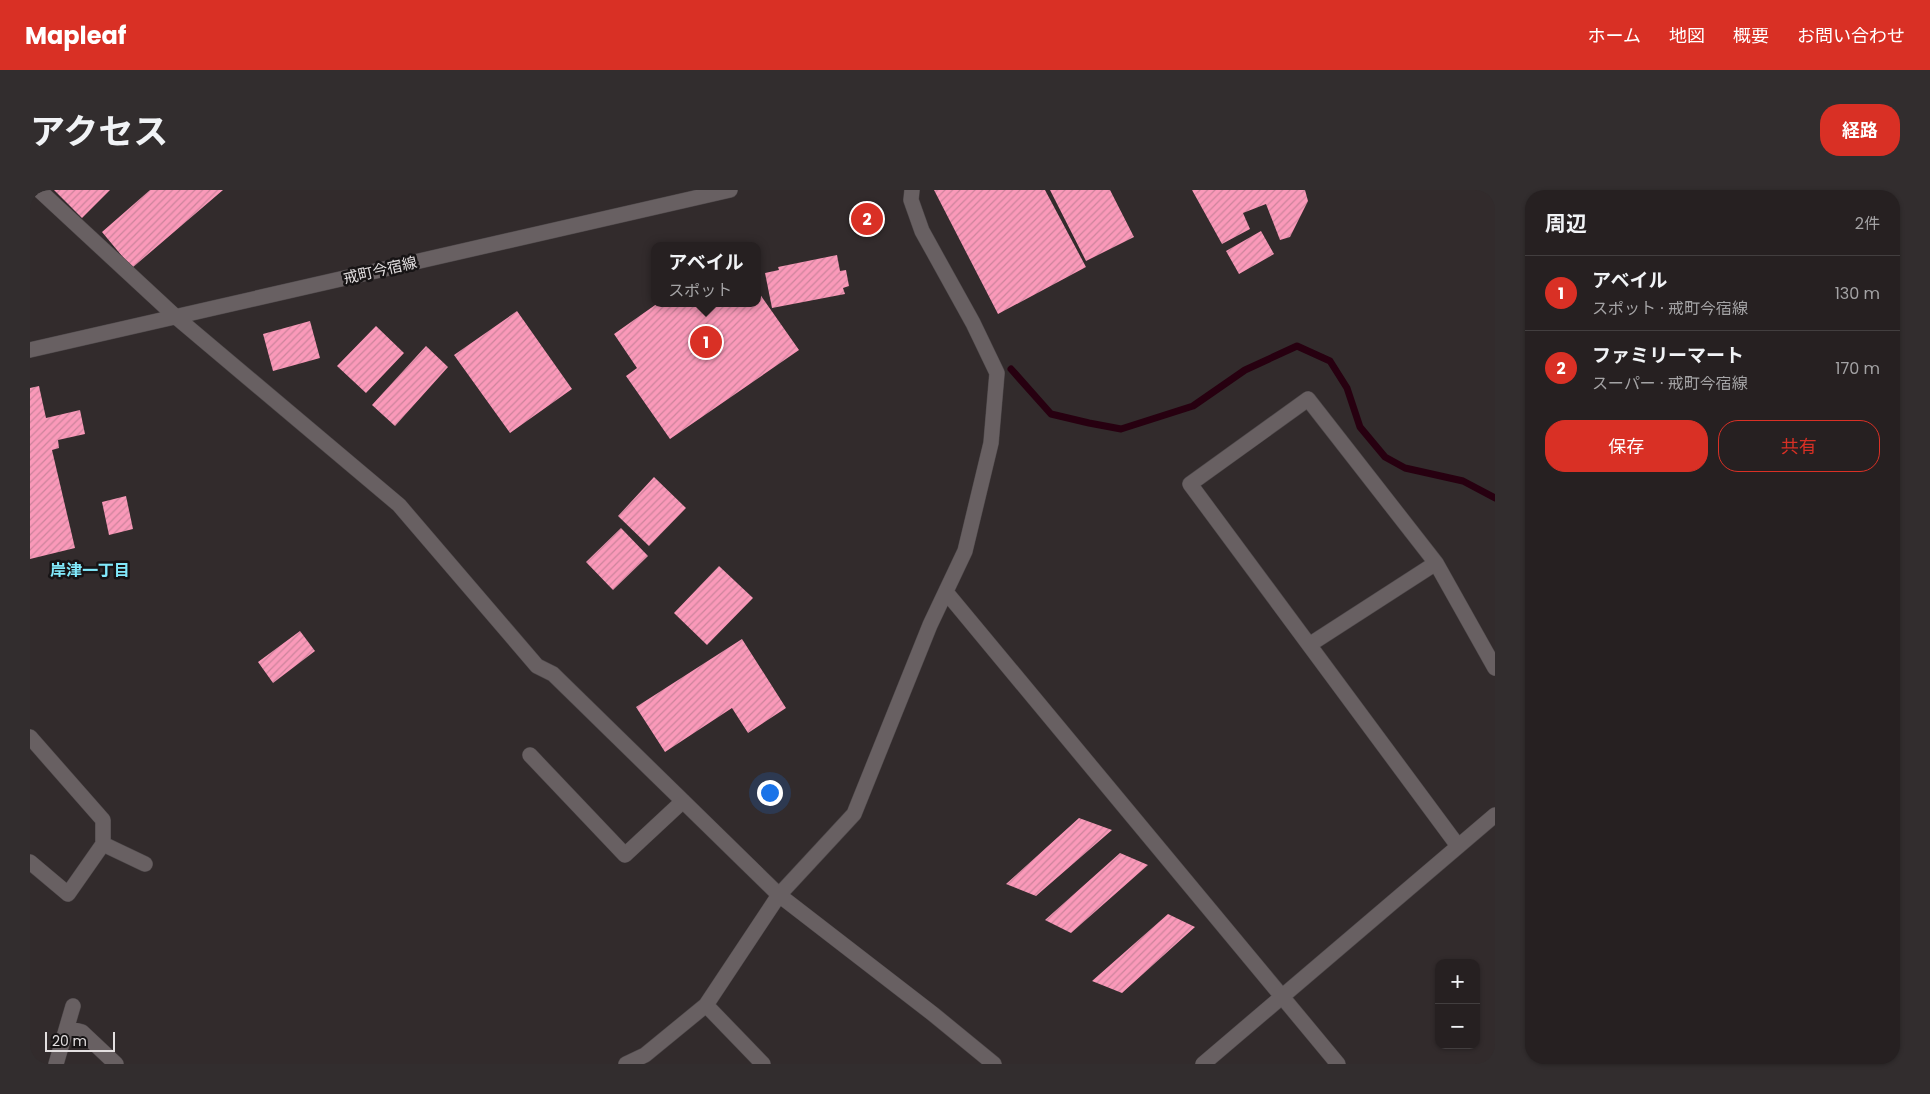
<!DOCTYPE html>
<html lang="ja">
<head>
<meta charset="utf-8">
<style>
	:root { --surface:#262021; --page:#322d2e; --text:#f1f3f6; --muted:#a4a3a5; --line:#423e3f; --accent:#d93025 }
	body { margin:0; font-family:Poppins,"Noto Sans JP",sans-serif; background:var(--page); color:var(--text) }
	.controls { position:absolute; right:15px; bottom:15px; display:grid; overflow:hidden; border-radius:10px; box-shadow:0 1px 4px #0004 }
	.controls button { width:45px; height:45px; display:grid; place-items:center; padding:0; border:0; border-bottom:1px solid var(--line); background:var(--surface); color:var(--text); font:25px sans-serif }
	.scale { position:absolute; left:15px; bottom:12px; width:70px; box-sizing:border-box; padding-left:5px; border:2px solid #e3dfe0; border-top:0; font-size:14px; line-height:18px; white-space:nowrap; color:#e3dfe0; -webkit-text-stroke:4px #171415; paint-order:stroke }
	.you { position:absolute; left:739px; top:602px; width:18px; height:18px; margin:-12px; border:4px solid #fff; border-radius:50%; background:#1a73e8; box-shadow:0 0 0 8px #1a73e833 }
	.badge { display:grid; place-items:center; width:32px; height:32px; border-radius:50%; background:var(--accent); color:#fff; font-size:16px; font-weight:700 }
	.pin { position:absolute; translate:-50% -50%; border:2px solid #fff; box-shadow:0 1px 5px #0006 }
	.popup { position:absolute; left:621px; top:52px; width:110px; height:65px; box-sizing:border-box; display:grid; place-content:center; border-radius:10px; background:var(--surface); filter:drop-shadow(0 1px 4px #0005); font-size:16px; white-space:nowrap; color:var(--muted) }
	.popup b { font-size:19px; color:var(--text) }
	.popup::after { content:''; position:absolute; left:50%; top:100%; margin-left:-10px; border:10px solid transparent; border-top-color:var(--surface) }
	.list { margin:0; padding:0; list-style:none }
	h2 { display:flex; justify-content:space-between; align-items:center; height:65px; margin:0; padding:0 20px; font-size:21px }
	h2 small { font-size:16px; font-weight:400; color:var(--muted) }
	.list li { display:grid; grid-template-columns:32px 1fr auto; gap:15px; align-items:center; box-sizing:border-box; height:75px; padding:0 20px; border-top:1px solid var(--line) }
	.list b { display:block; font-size:19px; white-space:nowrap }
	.list p { margin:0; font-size:16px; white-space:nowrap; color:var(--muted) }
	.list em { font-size:16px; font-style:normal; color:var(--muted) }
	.actions { display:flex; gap:10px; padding:15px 20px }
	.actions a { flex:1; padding:11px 0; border:1px solid var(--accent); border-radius:20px; text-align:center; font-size:18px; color:var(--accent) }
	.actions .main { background:var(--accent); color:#fff }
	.map { position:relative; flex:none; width:1465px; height:874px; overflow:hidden; border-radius:20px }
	header { display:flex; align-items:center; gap:30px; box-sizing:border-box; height:70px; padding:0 25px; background:var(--accent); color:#fff }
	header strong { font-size:24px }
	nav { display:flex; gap:28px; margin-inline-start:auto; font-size:18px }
	.intro { display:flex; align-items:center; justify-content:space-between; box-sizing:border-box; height:120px; padding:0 30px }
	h1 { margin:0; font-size:35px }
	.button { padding:12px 22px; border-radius:20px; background:var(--accent); color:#fff; font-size:18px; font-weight:700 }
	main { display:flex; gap:30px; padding:0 30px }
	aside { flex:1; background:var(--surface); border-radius:20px; box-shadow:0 1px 4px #0004 }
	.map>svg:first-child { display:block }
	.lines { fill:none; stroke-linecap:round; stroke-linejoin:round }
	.stream { stroke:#270010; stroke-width:7 }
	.building { fill:url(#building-hatch) }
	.minor-casing { stroke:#4e484a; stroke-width:16 }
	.minor { stroke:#686062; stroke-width:15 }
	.labels { text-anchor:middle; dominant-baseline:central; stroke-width:5; stroke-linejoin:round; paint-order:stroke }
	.street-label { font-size:15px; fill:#e3dfe0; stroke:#171415 }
	.neighbourhood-label { font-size:16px; font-weight:bold; fill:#82eafc; stroke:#171415 }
</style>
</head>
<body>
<header>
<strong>Mapleaf</strong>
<nav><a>ホーム</a><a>地図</a><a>概要</a><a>お問い合わせ</a></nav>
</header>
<div class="intro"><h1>アクセス</h1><a class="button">経路</a></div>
<main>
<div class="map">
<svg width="1465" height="874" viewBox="0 0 1465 874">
	<defs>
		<pattern id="building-hatch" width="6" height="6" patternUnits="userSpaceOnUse" patternTransform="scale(1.25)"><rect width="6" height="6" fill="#fa99b9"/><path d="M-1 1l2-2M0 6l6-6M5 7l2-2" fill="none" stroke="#cc849c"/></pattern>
	</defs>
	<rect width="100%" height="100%" fill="#322b2c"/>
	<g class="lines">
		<path class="stream" d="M981 179 1021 224 1059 233 1091 239 1163 216 1215 180 1267 156 1300 171 1317 198 1330 237 1355 267 1375 278 1433 291 1465 308"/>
	</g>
	<path class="building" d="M24 0H80L52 28Z
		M120 0H193L102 78 72 42Z
		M904 0H1015L1056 77 968 124Z
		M1020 0H1080L1104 47 1056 71Z
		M1162 0H1275L1278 11 1260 47 1250 50 1236 14 1213 23 1220 39 1192 54Z
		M1231 41 1244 64 1209 84 1196 61Z
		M807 65 810 81 816 80 819 96 813 98 815 104 742 118 735 83 749 80 748 77Z
		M727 100 769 160 640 249 596 186 607 178 584 144 628 113H727Z
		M487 121 542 199 480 243 424 165Z
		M280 131 290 168 243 181 233 144Z
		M346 136 374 163 336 203 307 176Z
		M396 156 418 177 365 236 342 215Z
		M9 196 16 228 50 220 55 244 28 250 29 258 22 260 45 358 0 369V198Z
		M624 287 656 318 619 356 588 326Z
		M96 306 103 339 79 345 72 312Z
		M591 338 618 366 583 400 556 372Z
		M689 376 723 408 677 455 644 423Z
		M270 441 285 461 243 493 228 472Z
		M712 449 756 518 718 543 702 518 635 562 606 517Z
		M1049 628 1082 640 1006 706 976 694Z
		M1090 663 1118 675 1041 743 1015 730Z
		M1138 724 1165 737 1092 803 1062 791Z"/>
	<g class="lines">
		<g class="minor-casing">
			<path id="minor" d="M9 0 146 127 369 315 507 476 523 484 749 705 903 824 964 874
				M0 160 700 0
				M916 402 1308 874
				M1279 455 1406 373
				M0 547 73 630V654L38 704 0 672
				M500 565 595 665 653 611
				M73 654 115 674
				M1428 656 1160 294 1278 209 1406 373 1465 478
				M676 815 733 874
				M37 838 52 842 86 874
				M26 874 43 816
				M596 874 615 865 676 815 749 705 824 624 900 435 935 361 961 253 967 183 943 133 892 41 881 10 882 0
				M1173 874 1465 625"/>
		</g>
		<use href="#minor" class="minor"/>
	</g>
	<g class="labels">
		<g class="street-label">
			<text transform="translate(350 80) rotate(-13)">戒町今宿線</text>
		</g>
		<g class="neighbourhood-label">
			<text x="60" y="380">岸津一丁目</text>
		</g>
	</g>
</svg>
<div class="controls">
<button>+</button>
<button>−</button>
</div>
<div class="scale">20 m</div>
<div class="you"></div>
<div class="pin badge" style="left:676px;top:152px">1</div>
<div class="popup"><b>アベイル</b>スポット</div>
<div class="pin badge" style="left:837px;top:29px">2</div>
</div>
<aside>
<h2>周辺<small>2件</small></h2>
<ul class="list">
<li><span class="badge">1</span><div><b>アベイル</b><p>スポット · 戒町今宿線</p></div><em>130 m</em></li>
<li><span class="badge">2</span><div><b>ファミリーマート</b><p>スーパー · 戒町今宿線</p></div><em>170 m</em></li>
</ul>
<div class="actions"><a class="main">保存</a><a>共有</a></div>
</aside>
</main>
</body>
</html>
